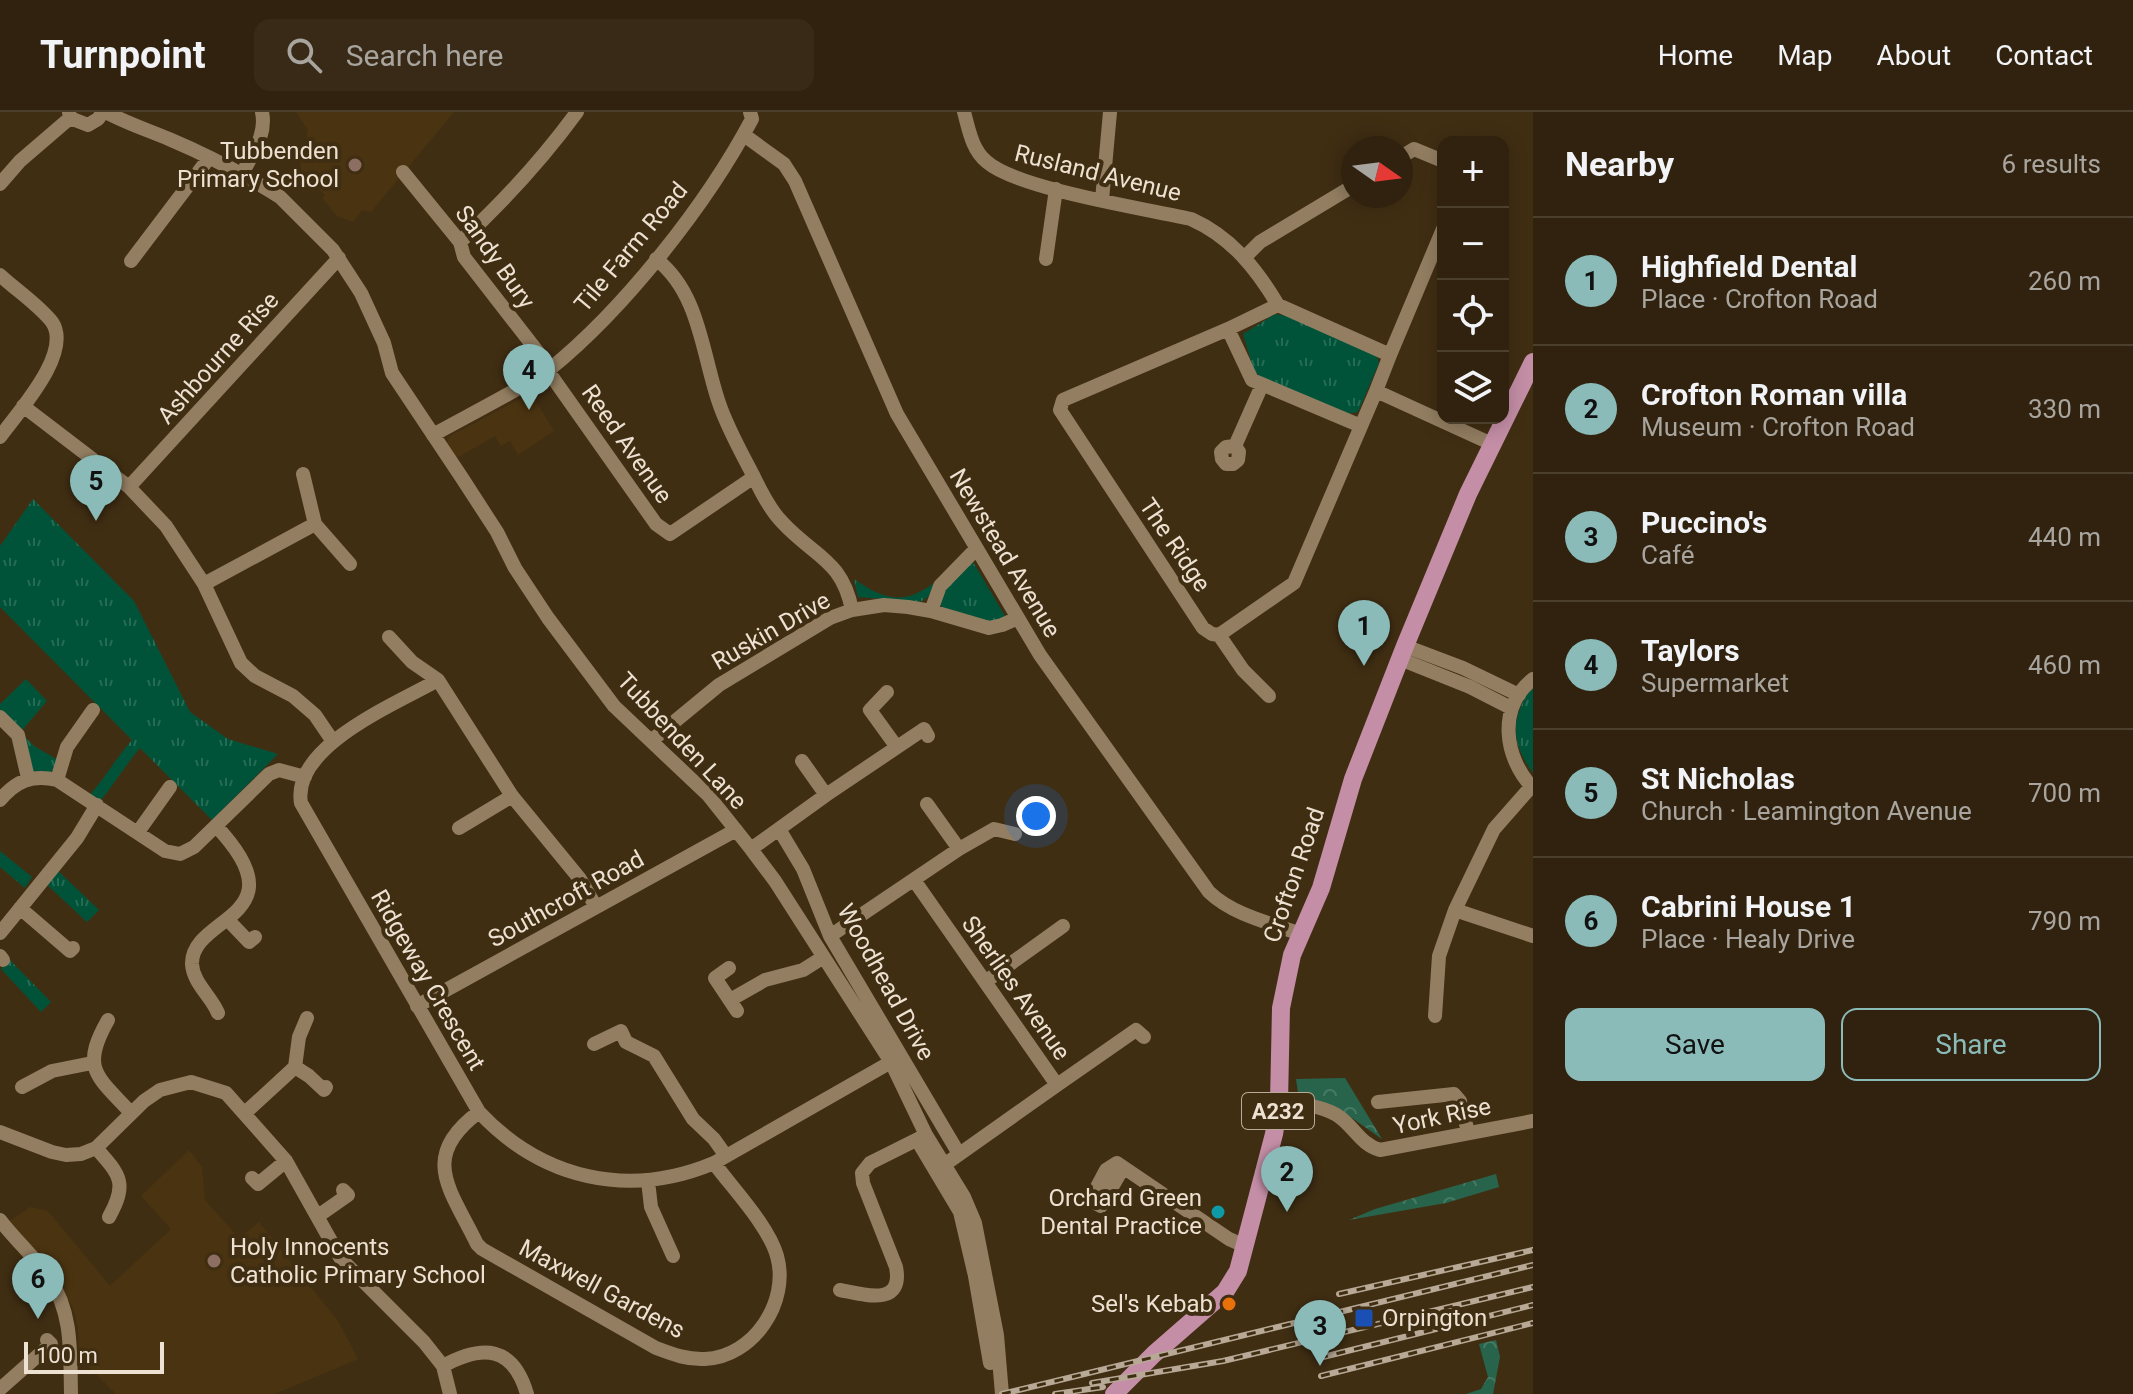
<!DOCTYPE html>
<html lang="en">
<head>
<meta charset="utf-8">
<style>
	:root { --surface:#30220e; --page:#382a17; --text:#f1f3f6; --muted:#a8a49e; --line:#4b3f2e; --accent:#8bbbb9 }
	body { margin:0; font-family:Roboto,sans-serif; background:var(--page); color:var(--text) }
	.controls { position:absolute; right:24px; top:24px; display:grid; overflow:hidden; border-radius:16px; box-shadow:0 4px 20px #0003 }
	.controls button { width:72px; height:72px; display:grid; place-items:center; padding:0; border:0; border-bottom:2px solid var(--line); background:var(--surface); color:var(--text); font:40px sans-serif }
	.compass { position:absolute; left:1341px; top:24px; width:72px; height:72px; border-radius:50%; background:var(--surface); box-shadow:0 4px 20px #0003; rotate:104deg }
	.scale { position:absolute; left:24px; bottom:20px; width:140px; box-sizing:border-box; padding-left:8px; border:4px solid #ede1d2; border-top:0; font-size:22px; line-height:28px; white-space:nowrap; color:#ede1d2; -webkit-text-stroke:6px #402e13; paint-order:stroke }
	.you { position:absolute; left:1036px; top:704px; width:28px; height:28px; margin:-20px; border:6px solid #fff; border-radius:50%; background:#1a73e8; box-shadow:0 0 0 12px #1a73e833 }
	.badge { display:grid; place-items:center; width:52px; height:52px; border-radius:50%; background:var(--accent); color:#111; font-size:26px; font-weight:700 }
	.pin { position:absolute; translate:-50% -66px; filter:drop-shadow(0 2px 4px #0008) }
	.pin::after { content:''; position:absolute; top:42px; width:28px; height:24px; background:inherit; clip-path:polygon(0 0,100% 0,50% 100%) }
	.list { margin:0; padding:0; list-style:none }
	h2 { display:flex; justify-content:space-between; align-items:center; height:104px; margin:0; padding:0 32px; font-size:34px }
	h2 small { font-size:26px; font-weight:400; color:var(--muted) }
	.list li { display:grid; grid-template-columns:52px 1fr auto; gap:24px; align-items:center; box-sizing:border-box; height:128px; padding:0 32px; border-top:2px solid var(--line) }
	.list b { display:block; font-size:30px; white-space:nowrap }
	.list p { margin:0; font-size:26px; white-space:nowrap; color:var(--muted) }
	.list em { font-size:26px; font-style:normal; color:var(--muted) }
	.actions { display:flex; gap:16px; padding:24px 32px }
	.actions a { flex:1; padding:18px 0; border:2px solid var(--accent); border-radius:16px; text-align:center; font-size:28px; color:var(--accent) }
	.actions .main { background:var(--accent); color:#111 }
	.icon { flex:none; width:44px; height:44px; fill:none; stroke:currentColor; stroke-width:2; stroke-linecap:round; stroke-linejoin:round }
	.map { position:relative; flex:none; width:1533px; height:1282px; overflow:hidden }
	header { display:flex; align-items:center; gap:48px; box-sizing:border-box; height:112px; padding:0 40px; background:var(--surface); border-bottom:2px solid var(--line) }
	header strong { font-size:38px }
	nav { display:flex; gap:44px; margin-inline-start:auto; font-size:28px }
	.search { width:560px; height:72px; background:var(--page); display:flex; align-items:center; gap:20px; box-sizing:border-box; padding:0 28px; border-radius:16px; color:var(--muted); font-size:30px }
	main { display:flex }
	aside { flex:1; background:var(--surface) }
	.map>svg:first-child { display:block }
	.built { fill:#4a3310 }
	.grass { fill:url(#grass-tufts) }
	.forest { fill:url(#forest-crowns) }
	.lines { fill:none; stroke-linecap:round; stroke-linejoin:round }
	.minor { stroke:#937e61; stroke-width:14 }
	.major { stroke:#c48ea6; stroke-width:18 }
	.rail-casing { stroke:#b7a996; stroke-width:6 }
	.rail { stroke:#402e13; stroke-width:3; stroke-dasharray:9; stroke-linecap:butt }
	.education-dot { fill:#8d6e63; stroke:#402e13; stroke-width:3 }
	.culture-dot { fill:#0f9aa8; stroke:#402e13; stroke-width:3 }
	.food-dot { fill:#e8710a; stroke:#402e13; stroke-width:3 }
	.transit-dot { fill:#1a4fb4; stroke:#402e13; stroke-width:3 }
	.labels { text-anchor:middle; dominant-baseline:central; stroke-width:8; stroke-linejoin:round; paint-order:stroke }
	.shield { fill:#402e13; stroke:#b9ab99; stroke-width:2 }
	.shield-label { font-size:22px; font-weight:bold; fill:#ede1d2 }
	.poi-label { font-size:24px; fill:#ede1d2; stroke:#402e13; text-anchor:end }
	.street-label { font-size:24px; fill:#ede1d2; stroke:#402e13 }
</style>
</head>
<body>
<header>
<strong>Turnpoint</strong>
<div class="search"><svg class="icon" aria-label="search" viewBox="0 0 24 24"><circle cx="10" cy="10" r="6"/><path d="M15 15l6 6"/></svg>Search here</div>
<nav><a>Home</a><a>Map</a><a>About</a><a>Contact</a></nav>
</header>
<main>
<div class="map">
<svg width="1533" height="1282" viewBox="0 0 1533 1282">
	<defs>
		<pattern id="grass-tufts" width="24" height="20" patternUnits="userSpaceOnUse" patternTransform="scale(2)"><rect width="24" height="20" fill="#005338"/><path d="M3 7l-1-3M5 7V3M7 7l1-3M15 17l-1-3M17 17v-4M19 17l1-3" fill="none" stroke="#266b54"/></pattern>
		<pattern id="forest-crowns" width="20" height="18" patternUnits="userSpaceOnUse" patternTransform="scale(2)"><rect width="20" height="18" fill="#27644b"/><path d="M2 6a3 3 0 1 1 6 0M12 15a3 3 0 1 1 6 0" fill="none" stroke="#477a64"/></pattern>
	</defs>
	<rect width="100%" height="100%" fill="#402e13"/>
	<path class="built" d="M296 0H454L371 100 362 98 353 110 337 104 322 86 325 83 302 63 300 48 308 18Z
		M531 281 554 319 518 343 510 329 501 334 495 324 455 347 446 332 450 324Z
		M189 1038 202 1055 205 1088 239 1126 259 1110 338 1209 358 1247 275 1282H116L79 1245 78 1216 73 1196 59 1173 8 1110 30 1095 48 1099 110 1174 171 1117 141 1084Z"/>
	<path class="grass" d="M1275 202 1287 204 1376 242 1379 251 1358 300 1347 302 1262 266 1254 259 1243 222Z
		M33 387 134 489 190 600 228 627 278 642 212 708 140 636C124 655 113 674 97 693L87 686C104 668 115 647 132 628L0 495V434Z
		M973 450 1005 504 992 511 942 496 940 492 943 481 968 451Z
		M854 467C887 490 906 493 938 468L928 485 920 490 858 485Z
		M26 567 47 589 18 623 0 605V592Z
		M1533 574V661C1510 630 1510 605 1533 574Z
		M23 623 34 634 58 648 51 662 31 660Z
		M0 739 32 765 25 776 0 755Z
		M54 755 99 798 87 810 43 769Z
		M10 848 51 890 41 900 1 857Z"/>
	<path class="forest" d="M1345 966 1382 1027 1342 999 1299 987 1296 967Z
		M1496 1062 1499 1075 1446 1091 1349 1108 1375 1097Z
		M1496 1228 1500 1245 1493 1282H1466L1481 1277 1488 1265 1479 1232Z"/>
	<g class="lines">
		<path class="minor" d="M69 0 70 6 88 13 98 7 103 0
			M106 0C126 11 148 18 169 27 207 43 245 63 280 85L333 138 361 181 384 231 392 261 462 366 497 420 515 456 548 506 614 594 708 683 751 737 775 769 891 950 926 1023 964 1085 975 1111 997 1223 1002 1282
			M964 0C969 18 972 38 987 50 1018 77 1146 97 1191 107 1231 125 1256 156 1278 193
			M744 23 784 52 795 69 897 302 1040 543 1209 780C1233 803 1270 811 1301 822
			M1401 45 1414 37 1443 49
			M403 60 460 130 464 145 544 248 548 259 656 412 670 422 754 365
			M242 62C252 42 267 23 262 0
			M0 72 20 49 70 6
			M1102 88 1110 0
			M460 130C503 90 542 48 577 0
			M1245 145 1260 130 1353 74
			M656 147C700 181 702 242 719 291 727 315 741 340 753 363 760 378 770 398 782 410 814 445 842 447 852 498
			M1046 147 1056 77
			M131 149 209 46
			M0 163C15 177 40 194 52 210 73 241 18 300 0 325
			M1228 217 1063 288 1060 298 1203 516 1212 522 1219 523 1294 471 1376 279
			M1390 243 1443 117
			M23 294 129 375 166 414 204 472 241 551 255 564 293 584 315 603 332 628
			M1361 314 1252 268 1228 217 1278 193 1390 243 1376 279 1492 332
			M433 323C462 307 491 292 519 276 529 270 541 264 550 257 625 196 707 92 752 7L750 0
			M1235 334 1226 335 1221 340 1222 347 1226 352H1233L1238 348 1239 340 1235 334 1262 273
			M303 362 315 412 350 452
			M129 375 339 146
			M204 472 315 412
			M931 499 940 474 976 437
			M1219 523 1243 558 1269 584
			M389 525 412 550 438 568 512 684 580 767 596 795
			M1405 534 1463 556 1519 583
			M1400 547 1470 575 1511 596
			M1533 567C1497 595 1504 646 1533 676
			M438 568C398 591 291 634 301 691L479 1000C542 1067 628 1087 714 1051L891 950
			M887 580 870 598 896 634
			M0 605 18 623 28 666
			M651 629 719 573 830 506 852 498 884 493 908 495 931 499 989 516 1002 513 1018 506
			M802 649 826 683
			M57 668 67 635 93 598
			M0 688C16 669 32 662 57 668L165 739 180 742 194 735 269 662 279 658 305 665
			M927 692 959 737
			M216 714C303 806 191 803 192 852 193 871 211 884 218 901
			M459 716 512 684
			M779 717 803 757 830 824 959 1042
			M138 720 170 675
			M751 737 826 683 924 617 928 624
			M914 768 1057 973 944 1053
			M20 796 70 839 73 836
			M1455 798 1533 824
			M228 808 249 830 255 825
			M0 821 77 726 97 693
			M830 824 959 737 994 717 1015 722
			M0 844 3 848
			M729 856 715 866 737 899
			M985 870 1063 814
			M730 888 765 868 803 858 822 846
			M417 894 736 718
			M1435 904 1439 844 1455 798 1494 717 1531 675
			M108 908C80 957 97 964 131 1001
			M594 932 621 919 626 930 654 944 693 1007 714 1027 726 1044
			M295 955 309 964 324 978 326 975
			M1057 973 1136 918 1144 925
			M22 975 52 959 92 951
			M1279 990C1297 991 1326 994 1341 1006 1355 1017 1362 1033 1380 1038L1533 1009
			M1378 990 1454 982 1460 989 1468 1020
			M479 1000C418 1045 451 1078 477 1132L482 1137 656 1236C672 1242 687 1248 705 1247 754 1245 790 1189 777 1144 768 1113 733 1077 714 1051
			M245 1001 295 955 299 925 307 906
			M0 1020 52 1040 66 1043 81 1042 96 1036 144 989 160 978 191 970 226 981 286 1049 341 1147 424 1230 443 1254 450 1282
			M917 1028 960 1100 975 1164 985 1163
			M96 1036C120 1063 128 1071 109 1105
			M1123 1056 1101 1094 1090 1088 1106 1058 1117 1051 1229 1127 1245 1134
			M252 1066 258 1072 286 1049
			M648 1069 651 1095 673 1144
			M318 1104 348 1083 343 1078
			M0 1108C15 1128 35 1145 49 1166 73 1201 70 1241 71 1282
			M975 1164 990 1251
			M840 1178C862 1182 904 1196 896 1155L863 1071 862 1061 870 1051 926 1023
			M443 1254C483 1232 513 1234 527 1282
			M0 1277 51 1232 47 1228"/>
		<path class="major" d="M1114 1282 1154 1242 1225 1180 1238 1159 1274 1022 1279 990 1281 896 1292 843 1321 776 1353 667 1405 534 1468 382 1533 250"/>
		<g class="rail-casing">
			<path id="rail" d="M1339 1182 1533 1138
				M1319 1246 1533 1193
				M1321 1264 1533 1211
				M1092 1271 1223 1249 1533 1175
				M1002 1282 1533 1153
				M1055 1282 1103 1275"/>
		</g>
		<use href="#rail" class="rail"/>
	</g>
	<g class="education-dot">
		<circle cx="355" cy="53" r="8"/>
		<circle cx="214" cy="1149" r="8"/>
	</g>
	<circle class="culture-dot" cx="1218" cy="1100" r="8"/>
	<circle class="food-dot" cx="1229" cy="1192" r="8"/>
	<rect class="transit-dot" x="1354" y="1196" width="20" height="20" rx="4"/>
	<g class="labels">
		<rect class="shield" x="1242" y="981" width="72" height="36" rx="6"/>
		<g class="shield-label">
			<text x="1278" y="999">A232</text>
		</g>
		<g class="poi-label">
			<text x="339" y="39">Tubbenden<tspan x="339" dy="28">Primary School</tspan></text>
			<text x="1202" y="1086">Orchard Green<tspan x="1202" dy="28">Dental Practice</tspan></text>
			<text x="230" y="1135" text-anchor="start">Holy Innocents<tspan x="230" dy="28">Catholic Primary School</tspan></text>
			<text x="1213" y="1192">Sel's Kebab</text>
			<text x="1382" y="1206" text-anchor="start">Orpington</text>
		</g>
		<g class="street-label">
			<text transform="translate(1098 61) rotate(14)">Rusland Avenue</text>
			<text transform="translate(631 135) rotate(-50)">Tile Farm Road</text>
			<text transform="translate(495 145) rotate(55)">Sandy Bury</text>
			<text transform="translate(218 246) rotate(-48)">Ashbourne Rise</text>
			<text transform="translate(627 332) rotate(55)">Reed Avenue</text>
			<text transform="translate(1175 433) rotate(56)">The Ridge</text>
			<text transform="translate(1005 441) rotate(59)">Newstead Avenue</text>
			<text transform="translate(771 519) rotate(-30)">Ruskin Drive</text>
			<text transform="translate(682 629) rotate(47)">Tubbenden Lane</text>
			<text transform="translate(1294 763) rotate(-71)">Crofton Road</text>
			<text transform="translate(566 787) rotate(-29)">Southcroft Road</text>
			<text transform="translate(428 868) rotate(60)">Ridgeway Crescent</text>
			<text transform="translate(886 870) rotate(61)">Woodhead Drive</text>
			<text transform="translate(1016 876) rotate(55)">Sherlies Avenue</text>
			<text transform="translate(1442 1004) rotate(-12)">York Rise</text>
			<text transform="translate(602 1177) rotate(28)">Maxwell Gardens</text>
		</g>
	</g>
</svg>
<div class="controls">
<button>+</button>
<button>−</button>
<button><svg class="icon" aria-label="locate" viewBox="0 0 24 24"><circle cx="12" cy="12" r="6"/><path d="M12 2v4M12 18v4M2 12h4M18 12h4"/></svg></button>
<button><svg class="icon" aria-label="layers" viewBox="0 0 24 24"><path d="M12 4l9 5-9 5-9-5zM3 14l9 5 9-5"/></svg></button>
</div>
<svg class="compass" viewBox="-18 -18 36 36"><path d="M0-13l5 13h-10z" fill="#e53935"/><path d="M0 13l5-13h-10z" fill="#a8a49e"/></svg>
<div class="scale">100 m</div>
<div class="you"></div>
<div class="pin badge" style="left:1364px;top:554px">1</div>
<div class="pin badge" style="left:1287px;top:1100px">2</div>
<div class="pin badge" style="left:1320px;top:1254px">3</div>
<div class="pin badge" style="left:529px;top:298px">4</div>
<div class="pin badge" style="left:96px;top:409px">5</div>
<div class="pin badge" style="left:38px;top:1207px">6</div>
</div>
<aside>
<h2>Nearby<small>6 results</small></h2>
<ul class="list">
<li><span class="badge">1</span><div><b>Highfield Dental</b><p>Place · Crofton Road</p></div><em>260 m</em></li>
<li><span class="badge">2</span><div><b>Crofton Roman villa</b><p>Museum · Crofton Road</p></div><em>330 m</em></li>
<li><span class="badge">3</span><div><b>Puccino's</b><p>Café</p></div><em>440 m</em></li>
<li><span class="badge">4</span><div><b>Taylors</b><p>Supermarket</p></div><em>460 m</em></li>
<li><span class="badge">5</span><div><b>St Nicholas</b><p>Church · Leamington Avenue</p></div><em>700 m</em></li>
<li><span class="badge">6</span><div><b>Cabrini House 1</b><p>Place · Healy Drive</p></div><em>790 m</em></li>
</ul>
<div class="actions"><a class="main">Save</a><a>Share</a></div>
</aside>
</main>
</body>
</html>
